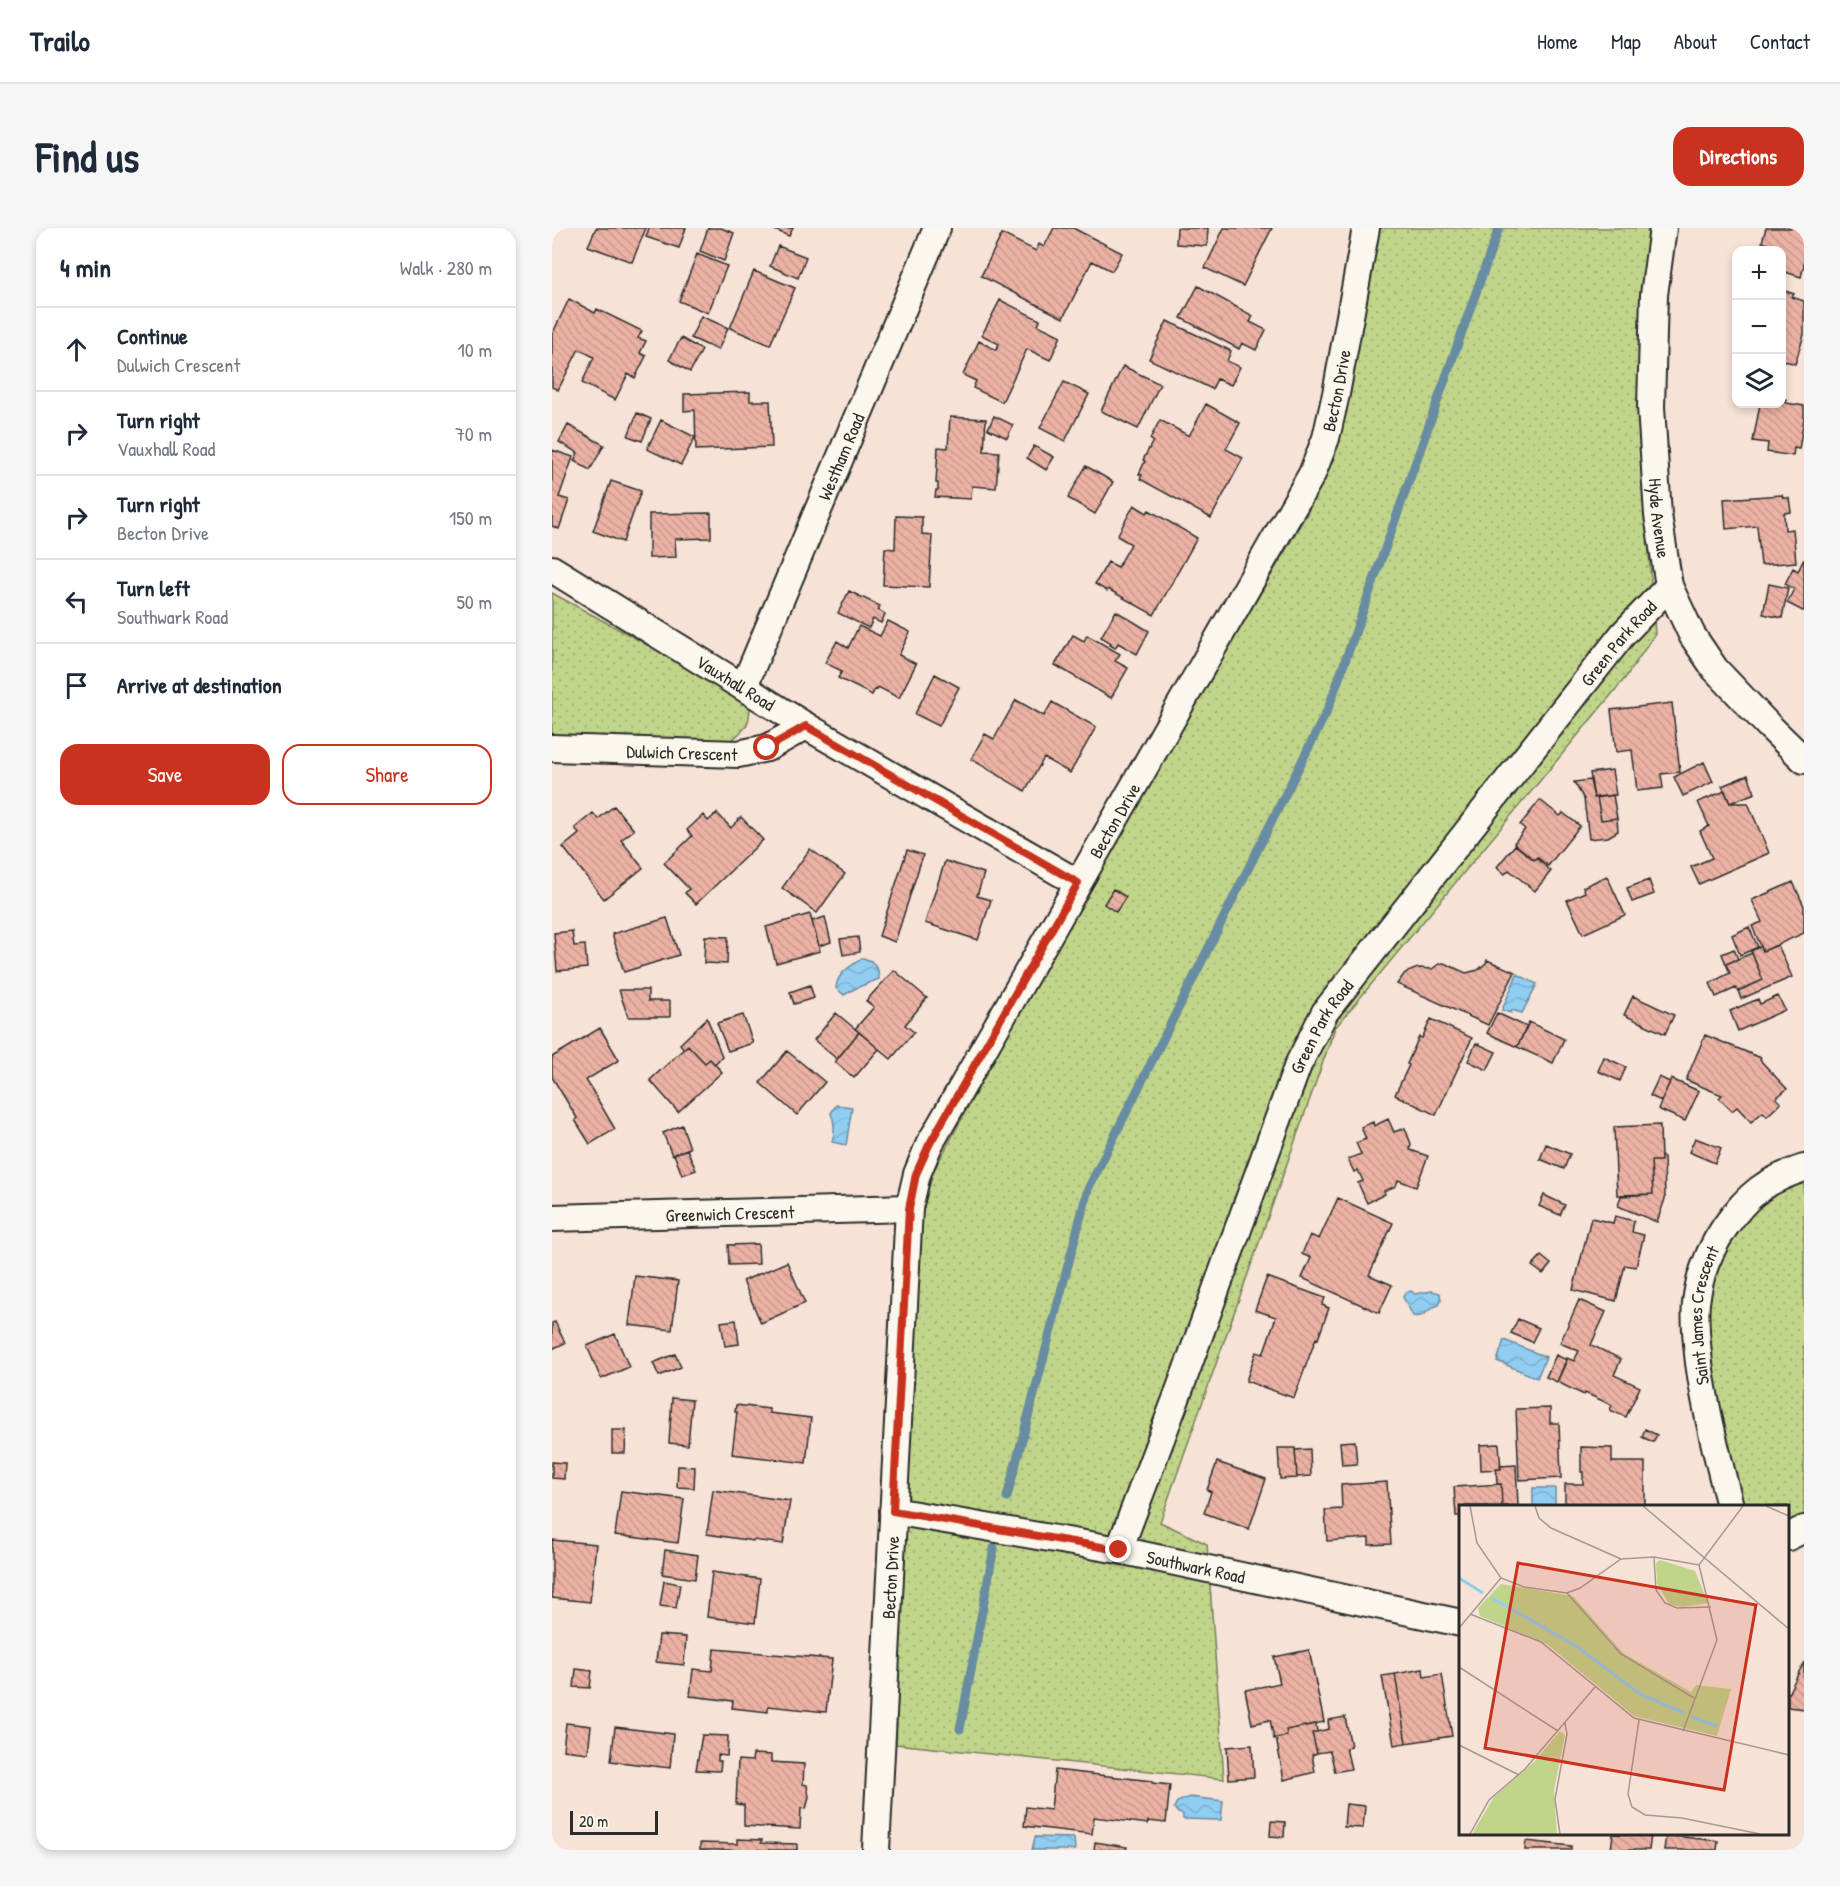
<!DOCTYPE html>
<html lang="en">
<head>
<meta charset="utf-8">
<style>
	:root { --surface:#fff; --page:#f6f6f7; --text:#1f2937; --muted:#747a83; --line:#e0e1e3; --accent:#c8321e }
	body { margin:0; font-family:"Patrick Hand",sans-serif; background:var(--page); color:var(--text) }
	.controls { position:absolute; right:18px; top:18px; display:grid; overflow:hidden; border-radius:12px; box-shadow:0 3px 9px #0003 }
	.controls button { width:54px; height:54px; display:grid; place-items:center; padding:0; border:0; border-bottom:2px solid var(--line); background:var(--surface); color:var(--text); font:30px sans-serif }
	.scale { position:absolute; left:18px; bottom:15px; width:88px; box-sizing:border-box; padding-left:6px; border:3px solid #2b2b2b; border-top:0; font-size:16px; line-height:21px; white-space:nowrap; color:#2b2b2b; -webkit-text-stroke:4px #fbf7ec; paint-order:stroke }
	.stop { position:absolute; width:18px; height:18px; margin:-14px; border:4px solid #c8321e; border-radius:50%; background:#fff }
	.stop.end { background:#c8321e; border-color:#fff; box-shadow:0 2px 6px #0008 }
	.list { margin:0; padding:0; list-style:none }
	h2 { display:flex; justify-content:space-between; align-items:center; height:78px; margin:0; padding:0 24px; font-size:26px }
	h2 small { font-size:20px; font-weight:400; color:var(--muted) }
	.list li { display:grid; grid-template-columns:39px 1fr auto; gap:18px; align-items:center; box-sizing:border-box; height:84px; padding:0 24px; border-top:2px solid var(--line) }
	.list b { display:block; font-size:22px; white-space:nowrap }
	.list p { margin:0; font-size:20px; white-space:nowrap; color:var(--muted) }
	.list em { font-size:20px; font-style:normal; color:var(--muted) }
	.actions { display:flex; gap:12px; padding:18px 24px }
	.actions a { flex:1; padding:14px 0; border:2px solid var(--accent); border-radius:18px; text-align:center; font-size:21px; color:var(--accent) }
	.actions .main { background:var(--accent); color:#fff }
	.icon { flex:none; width:33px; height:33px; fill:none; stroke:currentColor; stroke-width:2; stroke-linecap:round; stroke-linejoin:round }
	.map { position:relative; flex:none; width:1252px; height:1622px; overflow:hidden; border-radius:18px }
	header { display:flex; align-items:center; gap:36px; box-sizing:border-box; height:84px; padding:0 30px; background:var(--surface); border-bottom:2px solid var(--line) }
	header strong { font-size:28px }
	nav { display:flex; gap:33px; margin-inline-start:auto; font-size:21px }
	.intro { display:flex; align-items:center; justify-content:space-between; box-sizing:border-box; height:144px; padding:0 36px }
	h1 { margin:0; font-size:42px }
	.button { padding:15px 27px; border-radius:18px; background:var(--accent); color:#fff; font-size:21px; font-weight:700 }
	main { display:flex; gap:36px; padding:0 36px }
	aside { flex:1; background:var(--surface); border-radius:18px; box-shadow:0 3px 9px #0003 }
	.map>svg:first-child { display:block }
	.park { fill:url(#park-dots); stroke:#76805a; stroke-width:1.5 }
	.water { fill:url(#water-waves); stroke:#688ca2; stroke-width:1.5 }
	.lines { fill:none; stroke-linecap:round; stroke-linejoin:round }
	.stream { stroke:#688ca2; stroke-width:9 }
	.building { fill:url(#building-back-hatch); stroke:#2b2b2b; stroke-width:1.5 }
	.street-casing { stroke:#2b2b2b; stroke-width:30 }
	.street { stroke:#fbf7ec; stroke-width:26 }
	.route { stroke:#c8321e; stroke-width:8 }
	.labels { text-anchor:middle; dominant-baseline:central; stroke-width:4.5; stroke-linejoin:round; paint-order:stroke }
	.street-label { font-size:18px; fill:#2b2b2b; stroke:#fbf7ec }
	.inset-river { fill:none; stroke:#90cdf1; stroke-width:3 }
	.inset-road { fill:none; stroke:#a59992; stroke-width:1.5 }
	.view { fill:#c8321e; fill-opacity:0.15; stroke:#c8321e; stroke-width:3 }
	.inset-edge { fill:none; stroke:#2b2b2b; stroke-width:3 }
</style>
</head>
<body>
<header>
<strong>Trailo</strong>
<nav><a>Home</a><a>Map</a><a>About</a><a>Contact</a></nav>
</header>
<div class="intro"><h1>Find us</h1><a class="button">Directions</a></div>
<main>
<aside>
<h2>4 min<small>Walk · 280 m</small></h2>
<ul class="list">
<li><svg class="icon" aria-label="ahead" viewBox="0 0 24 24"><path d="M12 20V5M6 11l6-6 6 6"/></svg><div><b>Continue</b><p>Dulwich Crescent</p></div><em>10 m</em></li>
<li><svg class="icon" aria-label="right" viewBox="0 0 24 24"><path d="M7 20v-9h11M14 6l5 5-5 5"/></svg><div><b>Turn right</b><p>Vauxhall Road</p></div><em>70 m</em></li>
<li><svg class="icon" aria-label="right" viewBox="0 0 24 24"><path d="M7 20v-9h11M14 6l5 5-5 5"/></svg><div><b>Turn right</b><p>Becton Drive</p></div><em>150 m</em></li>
<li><svg class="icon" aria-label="left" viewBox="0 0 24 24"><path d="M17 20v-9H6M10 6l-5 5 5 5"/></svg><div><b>Turn left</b><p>Southwark Road</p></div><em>50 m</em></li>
<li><svg class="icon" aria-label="arrive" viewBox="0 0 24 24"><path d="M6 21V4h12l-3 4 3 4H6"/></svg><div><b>Arrive at destination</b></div></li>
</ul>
<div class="actions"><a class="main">Save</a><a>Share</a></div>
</aside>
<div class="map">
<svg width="1252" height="1622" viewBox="0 0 1252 1622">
	<defs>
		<pattern id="park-dots" width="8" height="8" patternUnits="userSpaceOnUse" patternTransform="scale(1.5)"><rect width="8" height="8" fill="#c0d58a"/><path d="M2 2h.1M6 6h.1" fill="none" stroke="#a5b777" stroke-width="1.8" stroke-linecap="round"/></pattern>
		<pattern id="water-waves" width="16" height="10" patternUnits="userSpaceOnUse" patternTransform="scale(1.5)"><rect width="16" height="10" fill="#90cdf1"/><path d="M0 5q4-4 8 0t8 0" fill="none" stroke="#7cb0cf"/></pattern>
		<pattern id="building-back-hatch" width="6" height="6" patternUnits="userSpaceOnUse" patternTransform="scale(1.5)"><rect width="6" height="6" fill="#ebb2a4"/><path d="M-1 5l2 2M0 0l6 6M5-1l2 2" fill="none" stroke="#ca998d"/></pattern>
	</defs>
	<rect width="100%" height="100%" fill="#f6e2d6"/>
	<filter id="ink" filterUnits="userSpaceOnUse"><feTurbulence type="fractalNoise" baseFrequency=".0167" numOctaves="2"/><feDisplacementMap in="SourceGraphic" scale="12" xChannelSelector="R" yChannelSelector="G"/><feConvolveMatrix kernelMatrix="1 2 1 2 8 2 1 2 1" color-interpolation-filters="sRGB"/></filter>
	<g filter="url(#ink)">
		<path class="park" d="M825 0H1099L1088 170V207L1103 406 1074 449 783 800 608 1294 655 1316 672 1551 344 1516 362 1035 370 986 381 944 507 711 756 284 790 202Z
			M0 365 184 465 198 476C198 498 194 501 177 514L0 508Z
			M1252 955V1288L1236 1296V1278H1194L1181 1251 1164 1186 1153 1087 1160 1043 1191 990 1224 966Z"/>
		<path class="water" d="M311 730 319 733 326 742 327 751 304 760 292 767 284 760C285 745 299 738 311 730Z
			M965 746 985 756 970 785 960 782 959 785 950 782Z
			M284 877 300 879 294 917 280 914C283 904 283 894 279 885Z
			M859 1063 863 1066 880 1063 888 1065 889 1072 887 1077C876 1079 873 1091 861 1088L851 1069 853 1065Z
			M952 1112 994 1129 985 1150 945 1133Z
			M981 1260H1003V1278H981Z
			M638 1569 671 1573 669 1592 631 1591V1586L626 1585 622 1580 625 1574Z
			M483 1609 522 1610 523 1622H480Z"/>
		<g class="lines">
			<path class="stream" d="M455 1269 536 961 776 481 947 0
				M408 1501 442 1320"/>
		</g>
		<path class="building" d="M44 0H94L80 34 36 18Z
			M97 0H134L127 20 94 9Z
			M156 0H169L182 5 172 33 148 23Z
			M218 0H241L237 8Z
			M502 0H521L570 25 560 43 540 33 511 90 429 48 450 6 484 23 487 16 492 19Z
			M625 0H656L655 18 624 16Z
			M672 0H720L691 58 653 40Z
			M1214 0H1252V37L1249 49 1230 43V22H1217L1219 17 1210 14Z
			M226 18 254 29 246 50 218 38Z
			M145 26 175 38 156 85 127 73Z
			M202 43 243 60 218 117 178 100Z
			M646 58 701 88 698 94 714 102 704 122 690 115 687 121 629 90Z
			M1230 62 1242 66 1240 69 1252 73V107L1243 136 1230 132Z
			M17 71 43 85 45 81 90 103 86 110 94 113 88 125 94 128 83 150 76 146 63 172 30 155 42 129 27 121 6 162 0 159V107Z
			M448 72 488 92 486 97 509 108 498 132 475 121 450 174 421 160 424 153 411 147 427 113 444 122 447 116 430 107Z
			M149 88 176 100 166 122 139 110Z
			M615 93 679 123 675 133 688 139 679 157 665 151 660 161 597 131Z
			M129 110 150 122 138 144 117 132Z
			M571 138 608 156 586 201 549 183Z
			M512 154 537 166 513 213 488 200Z
			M198 164V173H218L220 219 144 222 143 182 132 183V166Z
			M1230 170 1235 171 1234 175 1252 178V190L1247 221 1242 220 1241 228 1215 224 1216 215 1201 213 1208 176H1230Z
			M654 176 688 195 674 221 691 230 659 290 588 251 590 247 587 246 593 233 591 232 601 213 598 211 608 192 637 208Z
			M85 185 99 191 90 213 76 208Z
			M442 188 461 197 455 210 436 201Z
			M398 189 434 191 432 223 447 224 444 260 420 258 419 271 383 269 384 262H386V255H384L386 219 396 220Z
			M109 192 143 209 129 237 95 221Z
			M16 197 52 217 38 242 22 233 26 225 7 214Z
			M482 218 502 229 494 242 475 230Z
			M0 222 21 229 7 269 17 272 7 301 0 298Z
			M534 238 561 254 543 286 516 270Z
			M59 253 89 263 71 314 41 303Z
			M1230 267 1231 270H1237L1239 284 1232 285 1233 302 1241 301 1244 334 1209 337 1205 298 1174 301 1172 271Z
			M582 277 595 285 597 282 645 310 602 387 556 361 555 363 543 356 556 334 566 339 579 316 565 308Z
			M159 285V310L123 311 124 329 97 330V286Z
			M344 288 370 289V306L380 307 377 359 331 357 333 320 343 321Z
			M1252 331V382L1251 383 1235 375 1242 361 1233 356 1241 340 1246 343Z
			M1217 356 1236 360 1230 390 1211 386Z
			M297 363 328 378 326 382 333 386 329 395 321 391 317 400 286 385Z
			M564 383 597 403 585 426 566 415 563 420 558 417 559 415 549 409Z
			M336 393 358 404 347 427 364 436 347 470 326 459 325 462 323 461 320 467 286 450 290 443 273 435 285 413 296 420 307 398 328 408Z
			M521 407 532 413 535 407 568 426 563 433 576 440 559 470 503 437Z
			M383 446 407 459 387 498 363 486Z
			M464 472 492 488 500 474 544 499 518 545 492 530 473 563 419 531 433 506 442 511Z
			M1120 475 1128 544 1109 546 1111 560 1085 563 1080 522 1064 524 1059 482Z
			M1152 534 1161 554 1131 568 1122 549Z
			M1060 542 1064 567 1042 570 1038 545Z
			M1196 547 1203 565 1178 575 1170 558Z
			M1038 552 1042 570 1045 569 1049 592 1065 590 1066 603 1056 609 1037 611 1032 571 1022 554Z
			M1173 563 1178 575H1196L1217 625 1147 656 1139 639 1160 630 1148 603 1157 598 1146 574Z
			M1061 567 1065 590 1049 592 1045 569Z
			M988 572 1008 588 1011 585 1028 598 996 638 985 629 982 632 962 615 973 601 968 597Z
			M62 578 82 602 69 612 91 640 52 671 11 619 27 606 23 600 41 585 46 591Z
			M165 585 179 600 189 589 211 612 144 676 133 665 137 661 112 635 140 608 135 602 151 587 156 593Z
			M963 617 982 632 984 630 999 643 983 663 957 642 953 646 945 639Z
			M258 621 293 646 265 685 230 660Z
			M355 622 371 627 343 714 327 708Z
			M393 633 432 645 425 668 439 672 426 712 373 695Z
			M1055 648 1073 687 1031 706 1015 672 1033 664 1031 659Z
			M1097 652 1102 666 1080 674 1075 660Z
			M1241 654 1252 678V705L1211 723 1200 698 1210 694 1200 672Z
			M561 661 574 669 564 684 552 676Z
			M258 686 268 723 224 735 214 699Z
			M273 689 279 714 267 718 260 693Z
			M115 690 127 727 72 744 60 706Z
			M1197 699 1206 719 1188 727 1180 707Z
			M20 703 22 718 33 717 35 740 5 743 2 705Z
			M153 708 176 709 175 736 152 735Z
			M306 709 308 724 291 727 288 711Z
			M1226 717 1240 749 1189 771 1186 763 1211 752 1199 723 1209 718 1211 723Z
			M1182 721 1186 731 1174 736 1170 726Z
			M1200 725 1211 752 1186 763 1184 760 1164 769 1158 755 1178 745 1174 736Z
			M935 732 963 744 936 797 845 756 853 745 866 740 880 741 887 736 892 735 914 745 926 742 934 735Z
			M342 742 375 770 353 797 362 804 339 831 303 801 322 779 314 773Z
			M258 757 262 770 242 776 238 764Z
			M67 762H96V773H118V789H76Z
			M1081 768 1122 787 1113 806 1072 787Z
			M1226 768 1233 782 1186 803 1178 783 1206 771 1208 776Z
			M284 785 307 804 285 831 262 812Z
			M945 785 975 799 965 819 935 805Z
			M191 787 201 815 176 823 165 795Z
			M155 790 170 828 163 836 158 831 153 835 136 817 132 821 128 816Z
			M879 791 920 810 884 887 843 867 857 837 855 836 867 809 870 810Z
			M977 794 1012 811 1001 835 965 819Z
			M48 800 67 832 34 852 63 901 38 916 23 892 25 890 0 849V829Z
			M307 804 327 821 302 850 283 834Z
			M1153 807 1209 830 1208 832 1235 861 1224 870 1229 875 1215 888 1211 884 1199 894 1185 879 1180 883 1167 870 1170 867 1134 852Z
			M924 815 944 824 935 842 916 833Z
			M136 817 153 835 158 831 170 844 126 884 98 852Z
			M235 823 273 854 245 887 208 855Z
			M1052 829 1074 839 1068 853 1046 843Z
			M1107 849 1118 854 1109 873 1098 868Z
			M1119 851 1147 863 1133 893 1106 881Z
			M836 891 842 904 853 900 859 916 858 922 876 928 864 959 846 952 844 958 832 963 833 966 815 975 806 955 811 953 806 942 802 944 796 931 809 926 804 915 814 911 809 899 821 894 822 898Z
			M130 897 138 920 120 927 111 905Z
			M1108 897 1109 933H1099L1101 966 1065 967 1062 899Z
			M1143 910 1169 920 1163 935 1137 924Z
			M994 916 1018 926 1012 941 988 931Z
			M135 921 144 942 130 947 122 926Z
			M1109 928 1112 929 1113 971 1105 994 1066 978 1069 968 1101 966 1099 933H1109Z
			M992 967 1013 977 1008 987 987 978Z
			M786 970 841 995 817 1047 840 1057 827 1085 750 1050 759 1030 750 1026 758 1007 767 1011Z
			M1063 988 1082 993 1080 1004 1092 1007 1084 1039 1073 1037 1064 1073 1021 1062 1039 990 1061 995Z
			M206 1016 207 1036 177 1037 176 1017Z
			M989 1028 999 1036 991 1046 980 1038Z
			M235 1034 253 1075 209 1095 191 1053Z
			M83 1048 126 1053 120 1102 77 1097Z
			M715 1049 773 1070 770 1077 777 1080 766 1111 764 1110 742 1170 694 1153 704 1124 711 1126 724 1089 703 1082Z
			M1027 1072 1054 1084 1039 1117 1069 1131 1062 1147 1088 1159 1074 1189 1058 1182 1060 1177 1033 1165 1032 1167 1005 1154 1015 1130 1022 1133 1027 1123 1008 1115Z
			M966 1091 987 1100 980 1114 959 1105Z
			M184 1092 187 1116 173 1118 169 1094Z
			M3 1094 13 1115 0 1121V1095Z
			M63 1106 77 1139 49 1151 35 1118Z
			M123 1126 129 1139 107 1148 101 1135Z
			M1004 1127 1015 1132 1005 1154 994 1149Z
			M120 1170 140 1172 136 1217 117 1215Z
			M184 1177 217 1181V1185L259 1190 254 1235 180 1226 185 1184H183Z
			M998 1180V1195H1007L1009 1250 967 1252 964 1181Z
			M1093 1201 1105 1207 1101 1214 1090 1209Z
			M60 1202H74L73 1225H60Z
			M803 1213 805 1236 790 1237 788 1214Z
			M947 1216 949 1241 929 1242 928 1217Z
			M1029 1219 1060 1220V1234H1093V1278H1013V1256H1031V1244H1029Z
			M726 1220H743L745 1250 728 1251Z
			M758 1221 759 1248 745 1249 743 1222Z
			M0 1234 13 1235 12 1251 0 1250Z
			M665 1234 714 1251 697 1301 652 1285 659 1264 655 1262Z
			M964 1237 966 1278H950L949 1256H945L944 1241H949L948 1238Z
			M126 1238 143 1239 142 1260 125 1259Z
			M835 1254 839 1316 817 1317V1310L775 1313 773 1282 790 1281 789 1257Z
			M949 1256 950 1278H909V1288H904L902 1259Z
			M161 1262 238 1273 231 1316 201 1312V1313L155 1306Z
			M69 1263 132 1271 126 1315 63 1307Z
			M0 1312 44 1316 38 1374 0 1370Z
			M113 1322 146 1327 143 1351 110 1346Z
			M160 1344 208 1351 203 1395 155 1389Z
			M112 1353 128 1356 124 1380 108 1378Z
			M107 1407 134 1409 132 1437 104 1434Z
			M162 1421 280 1431 274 1484 216 1478V1484L180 1480 181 1473 138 1468 141 1441 160 1443Z
			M757 1422 772 1494 734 1502 735 1508 722 1511 718 1492 700 1496 693 1462 728 1455 722 1429Z
			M1252 1434V1481L1236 1479V1466Z
			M24 1441 40 1443 38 1460 22 1459Z
			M871 1441 872 1449 890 1446 900 1508 854 1515 843 1446Z
			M843 1446 854 1515 842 1517 830 1448Z
			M793 1489 799 1518 794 1520 799 1541 783 1544 778 1523 765 1525 760 1505 777 1501 776 1492Z
			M14 1495 39 1498 36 1525 11 1522Z
			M764 1496 765 1504 760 1505 765 1525 760 1527 763 1544 732 1552 724 1510 735 1508 734 1502Z
			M63 1499 121 1506 118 1540 59 1533Z
			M150 1507 176 1508 175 1528 166 1527V1533H169L168 1543 144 1542Z
			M700 1517 702 1549 677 1551 675 1519Z
			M201 1526 219 1527V1534L252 1536 251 1556 255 1557 257 1569 254 1581 249 1580 248 1601 192 1598V1577L184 1576 186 1532 200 1533Z
			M503 1542 600 1553V1555L618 1557 614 1595 596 1593V1596L542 1589 540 1606 472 1598 474 1579 499 1582Z
			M794 1576 813 1578 811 1600 792 1599Z
			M719 1593 733 1594 732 1609 718 1608Z
			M1061 1606 1099 1607 1097 1622H1059Z
			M1114 1607 1166 1613 1165 1622H1112Z
			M185 1611 210 1612 209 1615 245 1616V1622H148V1615L185 1616Z
			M974 1613 1019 1618V1622H973Z
			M543 1614 575 1619 574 1622H542Z"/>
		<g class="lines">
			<g class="street-casing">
				<g id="street">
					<path id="s1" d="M1111 0 1102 67 1099 179 1106 287 1117 358 1140 407 1163 441 1216 497 1252 532"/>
					<path id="s2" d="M0 341 254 498 526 655"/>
					<path id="s3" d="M192 458 385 0"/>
					<path id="s4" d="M0 520 186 526 215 520 254 498"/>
					<path id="s5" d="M0 990 357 980"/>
					<path id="s6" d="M1178 1278C1166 1231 1154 1184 1147 1135 1145 1115 1142 1095 1144 1075 1147 1048 1158 1021 1173 999 1196 966 1214 952 1252 940"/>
					<path id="s7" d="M341 1283 567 1322 909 1395"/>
					<path d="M1236 1309 1252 1301"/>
					<path id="s8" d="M567 1322 624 1171 746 837 773 784 1071 406 1117 358"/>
					<path id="s9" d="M324 1622 357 980 365 946 377 917 760 246 774 210 784 166 814 0"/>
				</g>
			</g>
			<use href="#street" class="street"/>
		</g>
	</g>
	<g class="lines" filter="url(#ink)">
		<path class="route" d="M215 520 254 498 526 655 377 917 364 946 357 981 341 1283 567 1322"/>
	</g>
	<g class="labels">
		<g class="street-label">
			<text stroke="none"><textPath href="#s9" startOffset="1569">Becton Drive</textPath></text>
			<text stroke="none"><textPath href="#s3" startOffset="249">Westham Road</textPath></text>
			<text stroke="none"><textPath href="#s1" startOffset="291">Hyde Avenue</textPath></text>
			<text stroke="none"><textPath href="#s8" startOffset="1048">Green Park Road</textPath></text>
			<text stroke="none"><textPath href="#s2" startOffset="216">Vauxhall Road</textPath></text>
			<text stroke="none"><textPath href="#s4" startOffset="130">Dulwich Crescent</textPath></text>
			<text stroke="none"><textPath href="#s9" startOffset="1083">Becton Drive</textPath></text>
			<text stroke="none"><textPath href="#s8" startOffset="562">Green Park Road</textPath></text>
			<text stroke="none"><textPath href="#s5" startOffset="178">Greenwich Crescent</textPath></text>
			<text stroke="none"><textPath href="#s6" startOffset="195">Saint James Crescent</textPath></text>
			<text stroke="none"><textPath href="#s7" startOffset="308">Southwark Road</textPath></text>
			<text stroke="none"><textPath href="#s9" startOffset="273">Becton Drive</textPath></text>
		</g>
	</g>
	<g transform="translate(907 1277)">
		<rect width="330" height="330" fill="#f6e2d6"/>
		<path d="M201 55 236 66 249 98 223 102 210 99 198 78 197 58ZM42 79 114 91 164 148 232 187 237 180 272 184 258 231 175 211 88 139 21 111 19 103ZM101 226 106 230 95 285 98 329H13L35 292 76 256Z" fill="#c0d58a"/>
		<path class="inset-river" d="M0 73 24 88M33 93 117 141 181 189 225 208M232 212 258 221"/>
		<path class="inset-road" d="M11 1 18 38 42 73 65 82 108 88 121 83 162 54 195 52 240 60 284 1M76 1 80 13 92 23 162 54M184 1 330 124M307 1 330 11M195 52 197 85 206 98 218 103 252 102M108 88 162 149 235 193M11 109 82 137 175 213 330 250M0 123 42 73M0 162 99 226M180 215 169 289 173 302 186 310 223 313 301 329M224 226 258 135 240 60M0 240 60 270M11 329 30 295 66 264 136 182M101 329 96 294 108 229 106 218"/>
		<path class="view" d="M59 58 297 100 265 285 26 243Z"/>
		<rect width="330" height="330" class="inset-edge"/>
	</g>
</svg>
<div class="controls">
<button>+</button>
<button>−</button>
<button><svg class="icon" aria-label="layers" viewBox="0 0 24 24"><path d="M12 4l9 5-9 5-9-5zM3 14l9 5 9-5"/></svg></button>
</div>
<div class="scale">20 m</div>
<div class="stop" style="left:215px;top:520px"></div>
<div class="stop end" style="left:567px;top:1322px"></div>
</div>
</main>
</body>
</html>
